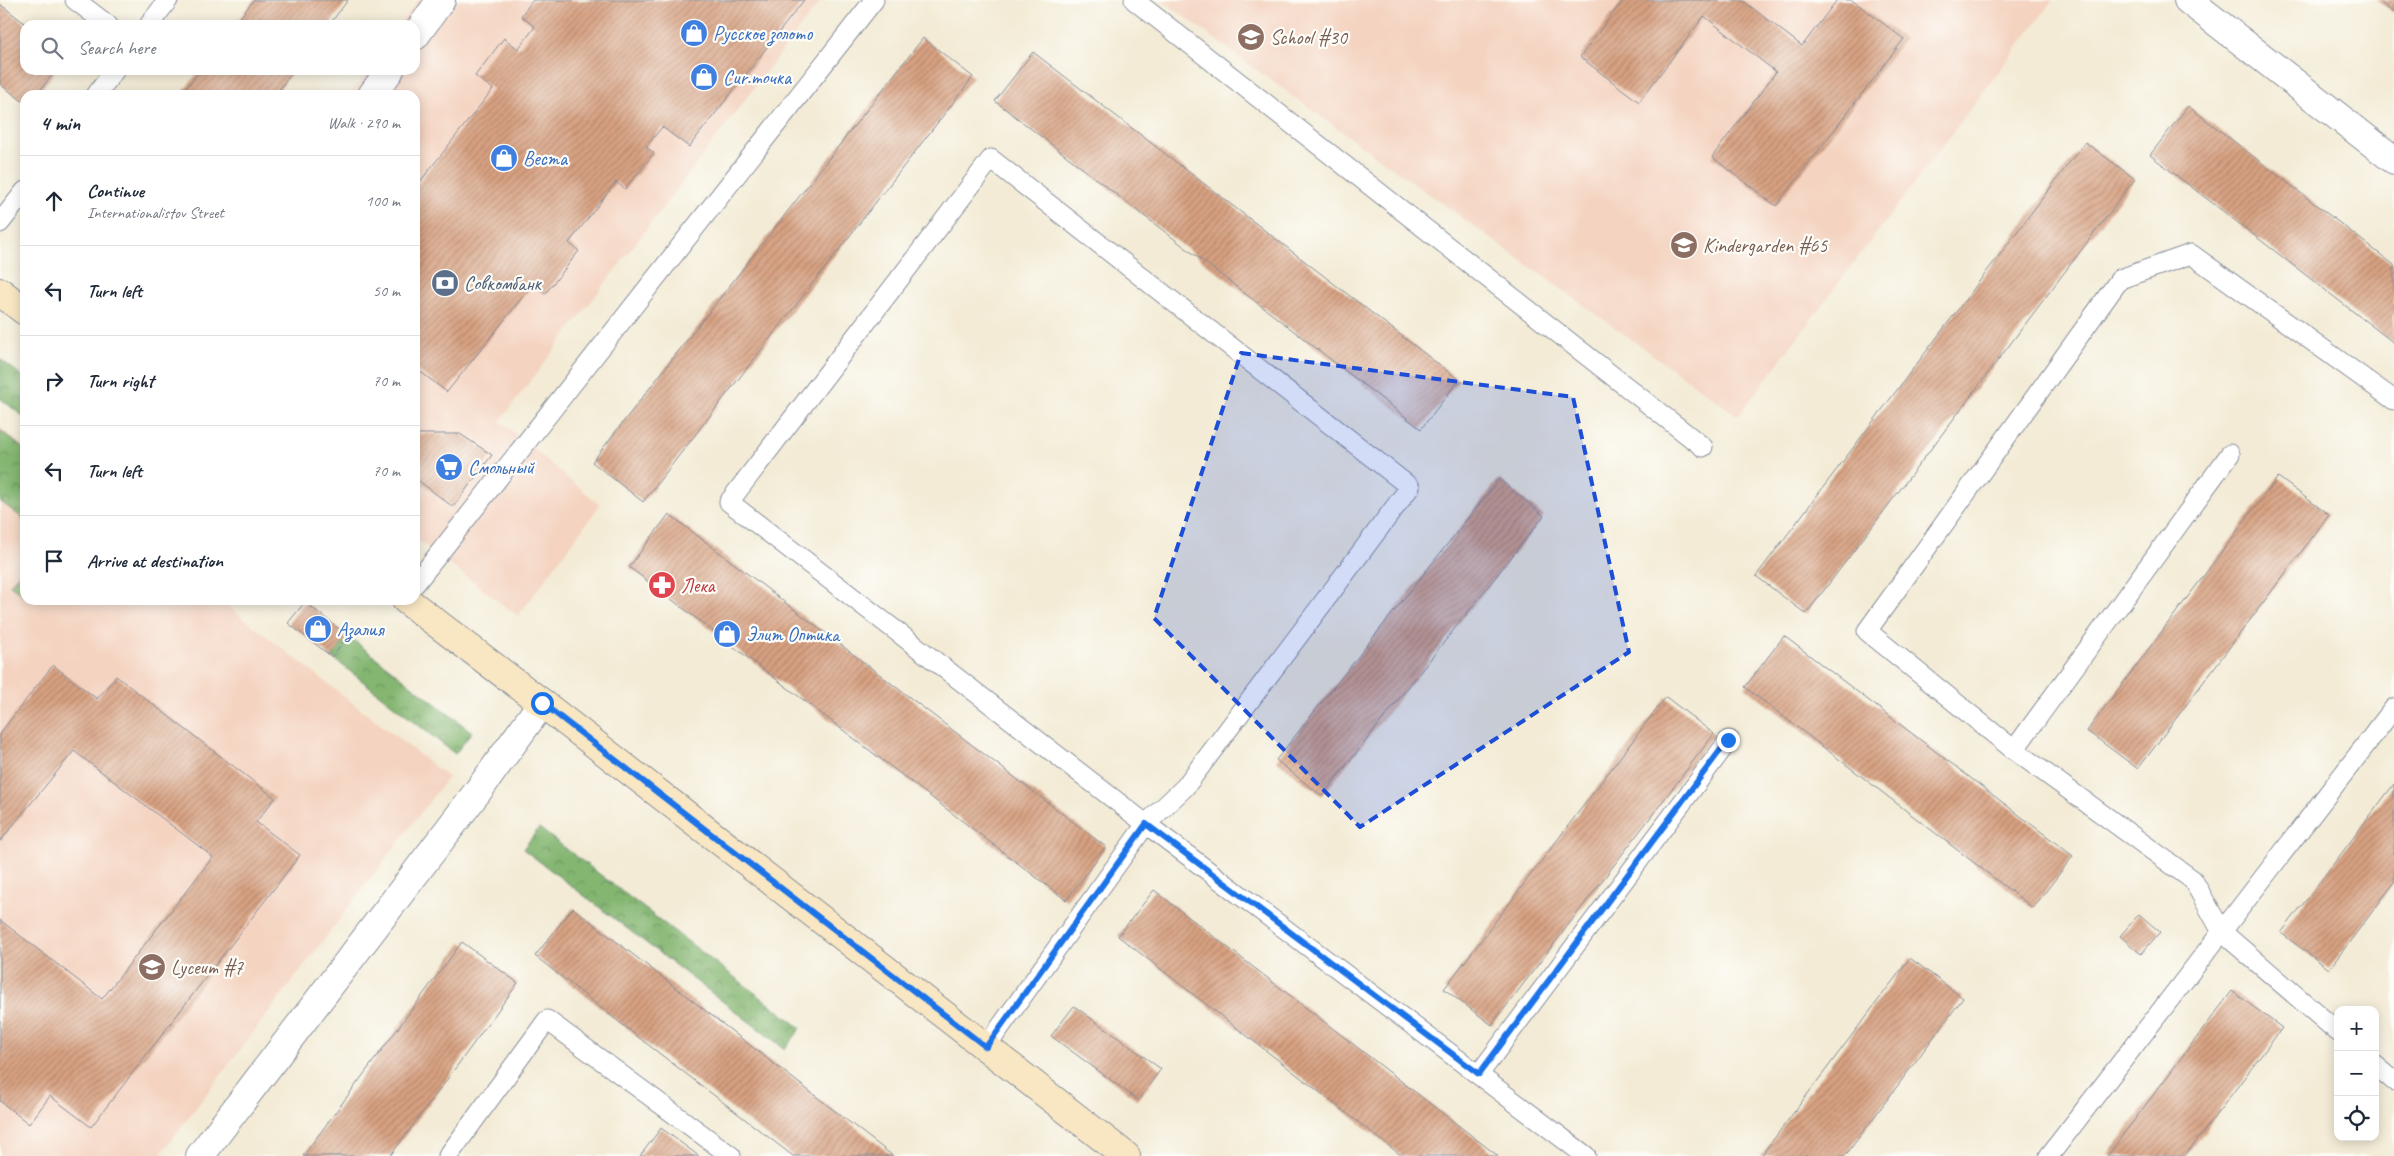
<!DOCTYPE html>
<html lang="en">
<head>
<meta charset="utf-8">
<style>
	:root { --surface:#fff; --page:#f2f2f3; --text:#1f2937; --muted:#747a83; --line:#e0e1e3 }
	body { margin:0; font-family:Caveat,sans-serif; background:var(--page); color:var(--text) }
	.controls { position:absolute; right:15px; bottom:15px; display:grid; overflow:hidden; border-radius:10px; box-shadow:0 2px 12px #0003 }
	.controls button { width:45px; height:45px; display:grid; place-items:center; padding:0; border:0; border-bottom:1px solid var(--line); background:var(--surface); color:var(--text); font:25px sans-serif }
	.stop { position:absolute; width:15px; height:15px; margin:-11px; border:4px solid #1a73e8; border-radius:50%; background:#fff }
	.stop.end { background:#1a73e8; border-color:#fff; box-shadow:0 1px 5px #0008 }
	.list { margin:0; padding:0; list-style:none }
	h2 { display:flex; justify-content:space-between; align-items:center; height:65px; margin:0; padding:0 20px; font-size:21px }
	h2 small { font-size:16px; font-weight:400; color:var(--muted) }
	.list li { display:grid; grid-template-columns:32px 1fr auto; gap:15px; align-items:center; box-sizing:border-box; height:90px; padding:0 20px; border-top:1px solid var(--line) }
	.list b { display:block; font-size:19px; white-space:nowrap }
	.list p { margin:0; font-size:16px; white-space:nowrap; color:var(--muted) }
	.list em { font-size:16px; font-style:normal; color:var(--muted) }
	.icon { flex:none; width:28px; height:28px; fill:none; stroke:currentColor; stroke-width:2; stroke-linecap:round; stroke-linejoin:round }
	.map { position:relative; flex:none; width:2394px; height:1156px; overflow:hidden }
	.search { position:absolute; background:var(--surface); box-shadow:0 2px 12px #0003; left:20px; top:20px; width:400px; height:55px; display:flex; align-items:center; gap:12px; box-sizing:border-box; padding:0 18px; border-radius:15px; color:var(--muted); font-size:19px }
	.panel { position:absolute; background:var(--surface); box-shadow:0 2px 12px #0003; left:20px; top:90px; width:400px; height:515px; border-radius:15px }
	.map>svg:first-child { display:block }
	.built { fill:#f4d3c0 }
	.forest { fill:url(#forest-crowns); stroke:#507268 }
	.building { fill:url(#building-hatch) }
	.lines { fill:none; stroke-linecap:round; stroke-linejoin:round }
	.lane-casing { stroke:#878d9a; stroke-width:21 }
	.street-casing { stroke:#878d9a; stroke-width:30 }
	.secondary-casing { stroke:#878d9a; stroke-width:30 }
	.lane { stroke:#fff; stroke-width:19 }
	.street { stroke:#fff; stroke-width:28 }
	.secondary { stroke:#f9e7c3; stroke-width:28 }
	.route { stroke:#1a73e8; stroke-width:6 }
	.marked { fill:#1d4ed8; fill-opacity:0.2; stroke:#1d4ed8; stroke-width:4; stroke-dasharray:10 6; stroke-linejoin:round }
	.labels { text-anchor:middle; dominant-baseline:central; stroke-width:4.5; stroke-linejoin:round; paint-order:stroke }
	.shop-label { font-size:20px; fill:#366cbe; stroke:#fdfcf7; text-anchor:start }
	.education-label { font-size:20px; fill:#785e54; stroke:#fdfcf7; text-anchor:start }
	.service-label { font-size:20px; fill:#4e5e75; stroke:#fdfcf7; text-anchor:start }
	.health-label { font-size:20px; fill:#be3a42; stroke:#fdfcf7; text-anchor:start }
</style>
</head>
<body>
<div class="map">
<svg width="2394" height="1156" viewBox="0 0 2394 1156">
	<defs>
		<pattern id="forest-crowns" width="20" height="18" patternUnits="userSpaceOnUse" patternTransform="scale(1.25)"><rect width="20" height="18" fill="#84b671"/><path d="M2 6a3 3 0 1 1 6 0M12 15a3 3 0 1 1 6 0" fill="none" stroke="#6b9460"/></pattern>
		<pattern id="building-hatch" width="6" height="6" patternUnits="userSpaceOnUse" patternTransform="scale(1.25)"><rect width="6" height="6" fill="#d8a181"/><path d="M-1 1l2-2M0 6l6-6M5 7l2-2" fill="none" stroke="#ae846d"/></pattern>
	</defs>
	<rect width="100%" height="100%" fill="#fdfcf7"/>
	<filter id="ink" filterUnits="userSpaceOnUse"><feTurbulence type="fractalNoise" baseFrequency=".02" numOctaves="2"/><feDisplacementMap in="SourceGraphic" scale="10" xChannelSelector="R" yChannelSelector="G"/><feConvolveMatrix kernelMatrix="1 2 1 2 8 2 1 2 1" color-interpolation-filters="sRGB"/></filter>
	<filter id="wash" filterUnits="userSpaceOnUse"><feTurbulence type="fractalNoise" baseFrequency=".0096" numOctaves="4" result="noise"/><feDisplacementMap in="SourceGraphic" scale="20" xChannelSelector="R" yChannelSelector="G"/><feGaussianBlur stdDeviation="1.12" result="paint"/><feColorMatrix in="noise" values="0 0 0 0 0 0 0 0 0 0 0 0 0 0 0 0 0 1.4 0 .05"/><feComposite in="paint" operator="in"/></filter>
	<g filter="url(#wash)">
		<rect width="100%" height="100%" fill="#f3ebd5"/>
		<path class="built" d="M418 0H821L500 421 600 505 518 616 415 538V95H350L368 70H415V25H400Z
			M1162 0H2053L1738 416 1262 74Z
			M0 428 25 448V600H220L448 777 159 1156H0Z"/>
		<path class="forest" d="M0 359 25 378V418L0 398Z
			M0 430 25 450V520L0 501Z
			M25 565V596L10 585Z
			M348 636 472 732 455 754 332 657Z
			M539 828 801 1028 785 1049 523 849Z"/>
		<g id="blocks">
			<path class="building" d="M254 0H348L329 25H234Z
				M533 0H804L689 147 662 127 646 147 654 153 625 189 616 182 569 243 579 251 545 294 533 284 447 392 418 370 415 373V188L493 89 475 76 504 38 518 49 535 27 521 16Z
				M1623 0H1742L1802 46 1837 0H1852L1904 39 1776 206 1712 157 1776 72 1704 16 1639 102 1580 57Z
				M2377 0H2394V13Z
				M0 4 27 25H25V70H56L36 95H25V103L0 84Z
				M923 38 973 77 643 502 592 462Z
				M1033 52 1459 380 1421 429 995 101Z
				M200 70H294L275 95H180Z
				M2188 106 2394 265V343L2150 155Z
				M2085 142 2135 179 1806 614 1756 576Z
				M415 434H460L492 455 453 507 415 478Z
				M2278 477 2329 515 2138 769 2087 731Z
				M1499 479 1544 516 1322 796 1276 760Z
				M669 514 1106 847 1066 900 629 567Z
				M305 602 348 636 332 657 288 623Z
				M1784 636 2073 856 2033 908 1745 687Z
				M53 665 97 699 116 676 275 798 256 822 300 855 91 1127 50 1096 29 1124 0 1101V920L102 999 213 857 74 751 0 841V733Z
				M1666 697 1714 734 1492 1025 1444 989Z
				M2394 784V883L2329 969 2281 933Z
				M1154 890 1191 919 1498 1156H1402L1118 936Z
				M573 908 893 1156H793L642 1040 535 956Z
				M2139 914 2160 932 2141 954 2120 936Z
				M462 942 518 983 440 1089 390 1156H303Z
				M1910 958 1963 998 1845 1156H1761Z
				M2232 991 2282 1028 2185 1156H2107Z
				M1074 1006 1161 1069 1138 1100 1051 1036Z
				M661 1128 699 1156H640Z"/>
		</g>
	</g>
	<g filter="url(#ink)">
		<use href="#blocks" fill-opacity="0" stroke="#878d9a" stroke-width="1"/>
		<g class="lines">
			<g class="lane-casing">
				<path id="lane" d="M75 0 108 25
					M1134 0 1703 447
					M149 25 168 0
					M96 95 115 70
					M0 223 25 191
					M415 584 874 0
					M2014 750 2230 454
					M2338 1032 2222 932 2193 880 2014 750 1867 631 2120 279 2191 254 2394 400
					M986 1047 1146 824 729 502 991 159 1410 487 1185 787 1146 824 1586 1156
					M2375 1065 2394 1081
					M1479 1074 1729 740
					M448 1156 547 1020 731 1156
					M2049 1156 2394 708"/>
			</g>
			<g class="street-casing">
				<path id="street" d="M2188 0 2394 160
					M415 36 441 0
					M372 95 390 70
					M200 1156 478 791 542 703"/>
			</g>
			<g class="secondary-casing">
				<path id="secondary" d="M0 292 25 311
					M406 600 542 703 1126 1156"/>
			</g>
			<use href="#lane" class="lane"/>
			<use href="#street" class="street"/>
			<use href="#secondary" class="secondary"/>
		</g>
	</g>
	<g class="lines" filter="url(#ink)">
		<path class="route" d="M542 703 986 1047 1146 824 1479 1074 1728 740"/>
	</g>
	<path class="marked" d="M1241 353 1573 397 1629 652 1360 827 1154 618Z"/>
	<defs>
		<g id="shop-disc" transform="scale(1.4375)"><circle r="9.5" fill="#3f7fe0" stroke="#fdfcf7"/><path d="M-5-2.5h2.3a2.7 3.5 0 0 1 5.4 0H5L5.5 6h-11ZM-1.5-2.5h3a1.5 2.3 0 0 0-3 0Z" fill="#fff"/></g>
		<g id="school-disc" transform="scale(1.4375)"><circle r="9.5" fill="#8d6e63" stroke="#fdfcf7"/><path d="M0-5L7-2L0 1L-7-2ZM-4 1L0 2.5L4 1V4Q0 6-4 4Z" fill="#fff"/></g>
		<g id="bank-disc" transform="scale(1.4375)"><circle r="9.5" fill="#5c6f8a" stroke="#fdfcf7"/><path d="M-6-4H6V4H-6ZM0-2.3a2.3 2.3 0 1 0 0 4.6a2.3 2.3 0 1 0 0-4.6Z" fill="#fff"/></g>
		<g id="supermarket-disc" transform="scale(1.4375)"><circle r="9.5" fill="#3f7fe0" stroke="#fdfcf7"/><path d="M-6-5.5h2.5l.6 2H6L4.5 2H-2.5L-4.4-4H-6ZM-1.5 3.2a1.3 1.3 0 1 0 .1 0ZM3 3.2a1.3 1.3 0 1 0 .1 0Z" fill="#fff"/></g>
		<g id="pharmacy-disc" transform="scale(1.4375)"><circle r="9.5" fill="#e0444e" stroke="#fdfcf7"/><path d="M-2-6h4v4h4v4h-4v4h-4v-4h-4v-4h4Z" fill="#fff"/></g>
	</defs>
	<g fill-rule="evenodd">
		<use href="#shop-disc" x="694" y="33"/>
		<use href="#school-disc" x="1251" y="37"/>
		<use href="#shop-disc" x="704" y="77"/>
		<use href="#shop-disc" x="504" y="158"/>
		<use href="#school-disc" x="1684" y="245"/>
		<use href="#bank-disc" x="445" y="283"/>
		<use href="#supermarket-disc" x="449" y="467"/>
		<use href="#pharmacy-disc" x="662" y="585"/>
		<use href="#shop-disc" x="318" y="629"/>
		<use href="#shop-disc" x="727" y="634"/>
		<use href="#school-disc" x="152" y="967"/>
	</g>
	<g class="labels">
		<g class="shop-label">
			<text x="713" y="33">Русское золото</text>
			<text x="723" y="77">Cur.точка</text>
			<text x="523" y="158">Веста</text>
			<text x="468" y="467">Смольный</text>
			<text x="337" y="629">Азалия</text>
			<text x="746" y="634">Элит Оптика</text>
		</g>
		<g class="education-label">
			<text x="1270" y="37">School #30</text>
			<text x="1703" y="245">Kindergarden #65</text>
			<text x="171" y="967">Lyceum #7</text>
		</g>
		<g class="service-label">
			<text x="464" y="283">Совкомбанк</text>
		</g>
		<g class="health-label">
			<text x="681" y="585">Лека</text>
		</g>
	</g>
</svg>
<div class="controls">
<button>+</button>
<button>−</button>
<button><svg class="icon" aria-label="locate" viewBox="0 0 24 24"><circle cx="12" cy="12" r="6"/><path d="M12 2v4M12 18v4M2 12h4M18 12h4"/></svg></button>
</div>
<div class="stop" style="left:542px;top:703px"></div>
<div class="stop end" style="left:1728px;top:740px"></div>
<div class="search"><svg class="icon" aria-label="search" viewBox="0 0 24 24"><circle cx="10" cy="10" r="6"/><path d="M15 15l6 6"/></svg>Search here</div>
<section class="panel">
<h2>4 min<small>Walk · 290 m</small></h2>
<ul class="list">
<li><svg class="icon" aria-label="ahead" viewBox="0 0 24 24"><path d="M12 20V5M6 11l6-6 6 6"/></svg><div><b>Continue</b><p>Internationalistov Street</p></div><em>100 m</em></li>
<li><svg class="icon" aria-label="left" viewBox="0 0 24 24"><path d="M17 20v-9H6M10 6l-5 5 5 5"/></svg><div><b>Turn left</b></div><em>50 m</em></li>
<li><svg class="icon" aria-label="right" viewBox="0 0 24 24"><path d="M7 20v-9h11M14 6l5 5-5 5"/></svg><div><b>Turn right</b></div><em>70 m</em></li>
<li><svg class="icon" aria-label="left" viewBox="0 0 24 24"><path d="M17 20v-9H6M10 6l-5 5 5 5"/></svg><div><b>Turn left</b></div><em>70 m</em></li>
<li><svg class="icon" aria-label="arrive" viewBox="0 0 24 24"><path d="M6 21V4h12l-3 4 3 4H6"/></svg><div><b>Arrive at destination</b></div></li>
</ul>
</section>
</div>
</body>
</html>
